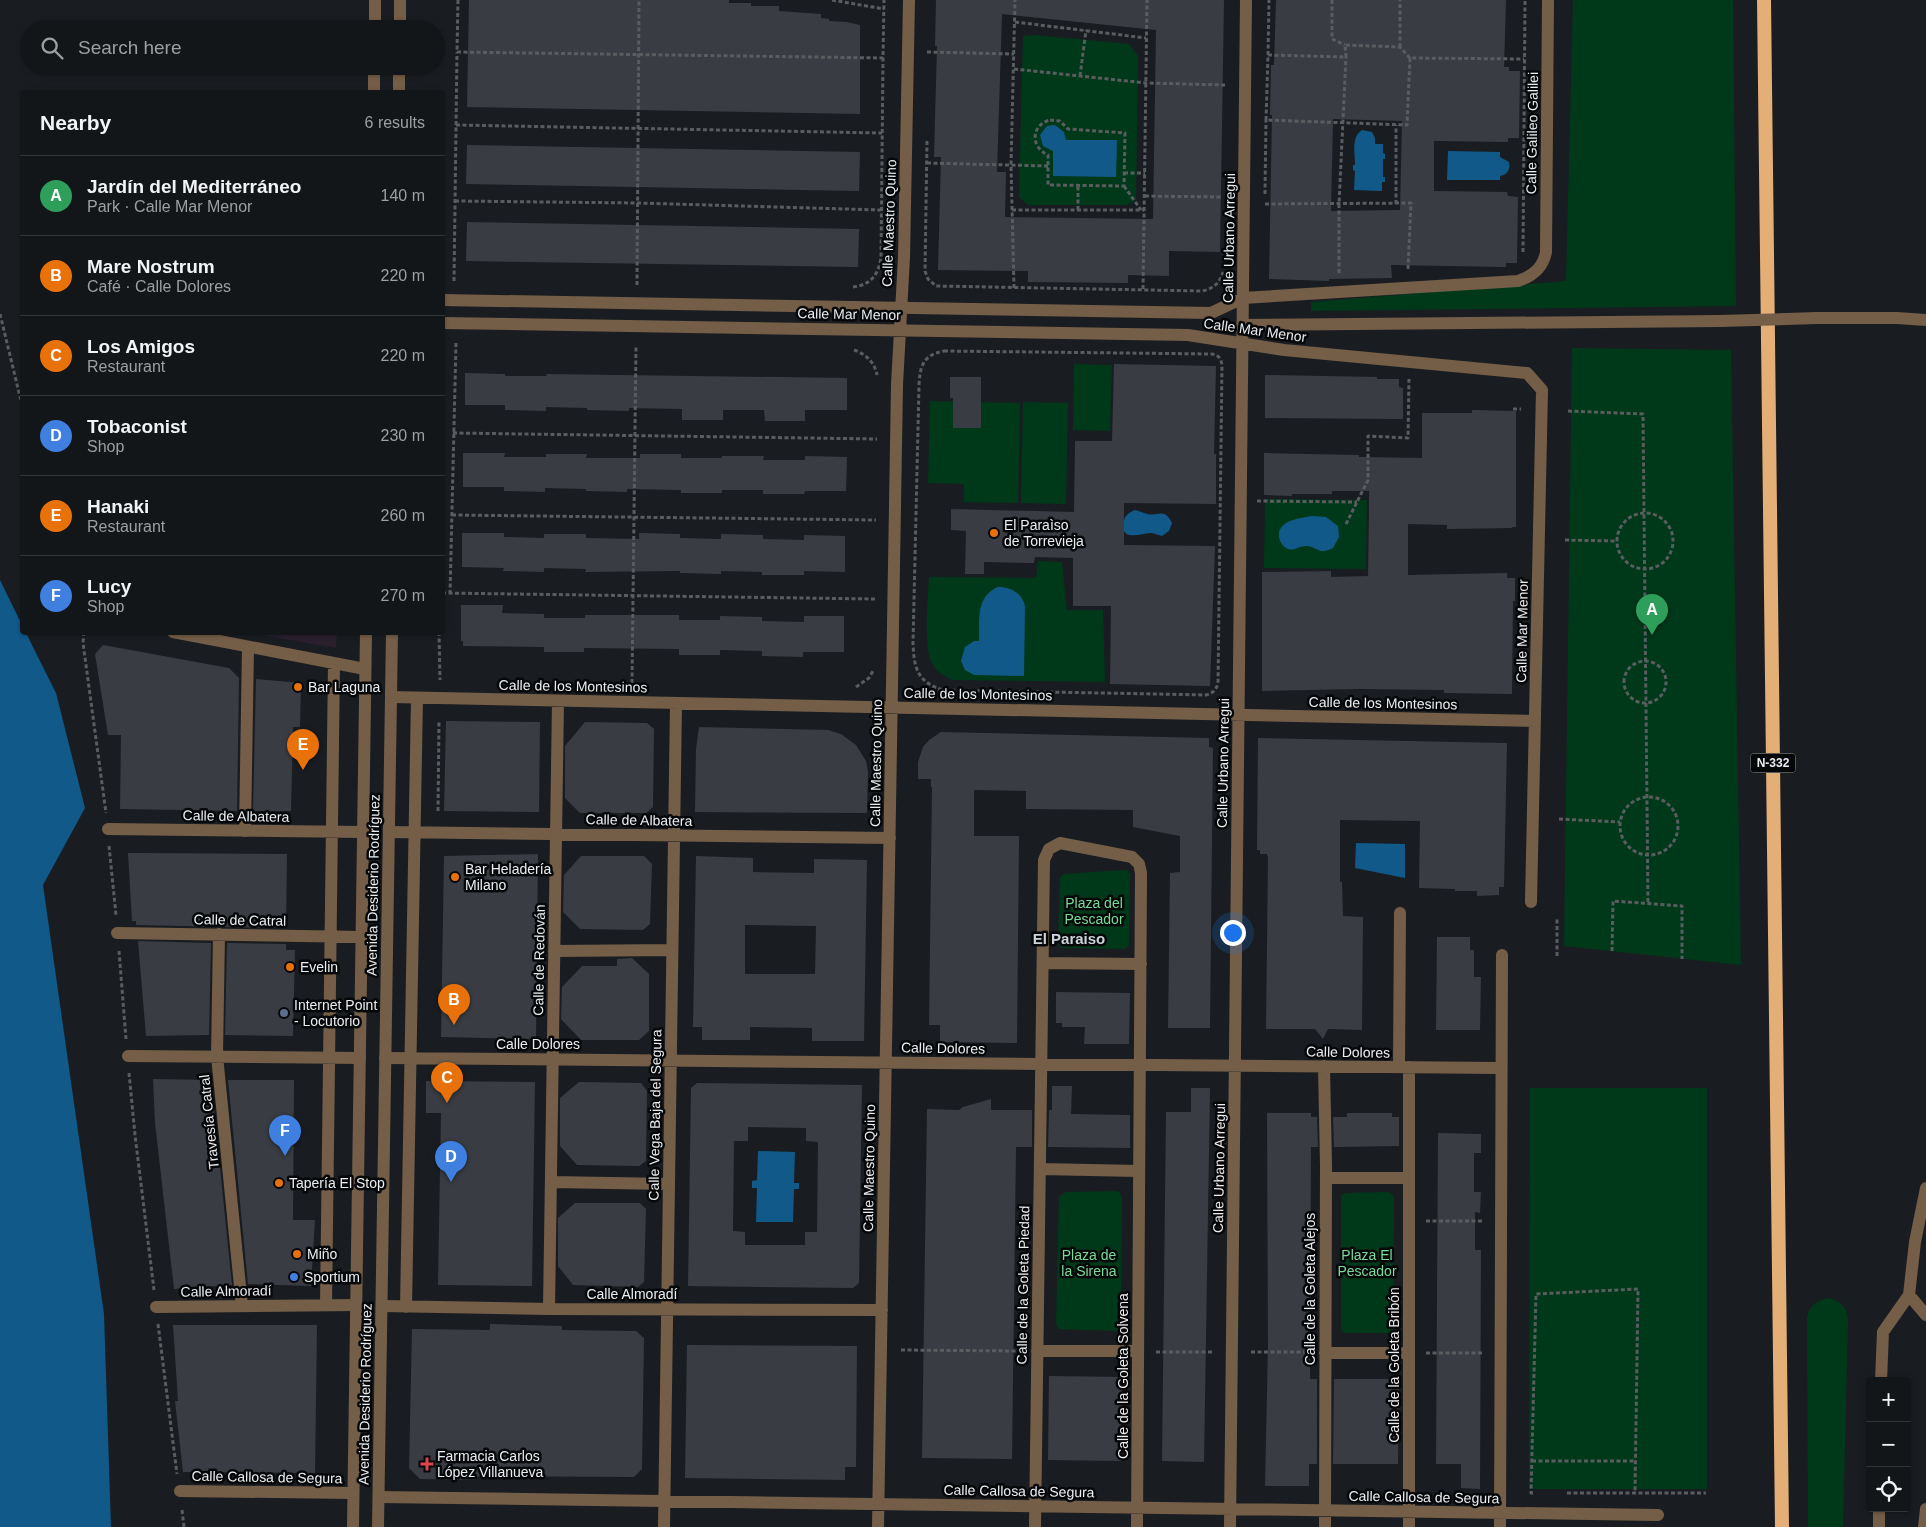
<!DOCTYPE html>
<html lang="en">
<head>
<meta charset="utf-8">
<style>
	:root { --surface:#131619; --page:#202326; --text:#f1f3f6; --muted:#9d9fa2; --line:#323538; --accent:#8c9099 }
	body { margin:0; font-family:Helvetica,sans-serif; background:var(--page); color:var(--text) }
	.controls { position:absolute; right:15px; bottom:15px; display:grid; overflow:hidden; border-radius:5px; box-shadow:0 1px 4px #0004 }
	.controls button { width:45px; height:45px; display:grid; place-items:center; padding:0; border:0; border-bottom:1px solid var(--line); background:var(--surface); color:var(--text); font:25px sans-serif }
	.you { position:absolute; left:1232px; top:932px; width:18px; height:18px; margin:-12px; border:4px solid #fff; border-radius:50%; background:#1a73e8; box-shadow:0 0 0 8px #1a73e833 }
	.badge { display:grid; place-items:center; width:32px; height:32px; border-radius:50%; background:var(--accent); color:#fff; font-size:16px; font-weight:700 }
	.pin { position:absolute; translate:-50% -41px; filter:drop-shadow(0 1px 2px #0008) }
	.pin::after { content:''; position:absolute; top:26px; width:18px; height:15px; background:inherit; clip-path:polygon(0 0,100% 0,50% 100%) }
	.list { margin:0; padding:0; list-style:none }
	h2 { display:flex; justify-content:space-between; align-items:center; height:65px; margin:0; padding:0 20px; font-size:21px }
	h2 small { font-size:16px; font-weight:400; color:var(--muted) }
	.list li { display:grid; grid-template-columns:32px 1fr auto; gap:15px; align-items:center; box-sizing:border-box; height:80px; padding:0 20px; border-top:1px solid var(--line) }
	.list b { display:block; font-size:19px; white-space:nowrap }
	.list p { margin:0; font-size:16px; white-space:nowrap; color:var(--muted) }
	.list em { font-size:16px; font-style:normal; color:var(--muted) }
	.icon { flex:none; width:28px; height:28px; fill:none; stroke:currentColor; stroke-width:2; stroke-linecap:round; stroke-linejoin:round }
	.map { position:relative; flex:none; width:1926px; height:1527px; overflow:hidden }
	.search { position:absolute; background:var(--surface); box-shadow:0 1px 4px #0004; left:20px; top:20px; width:425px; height:55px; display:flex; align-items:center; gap:12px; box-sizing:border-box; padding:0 18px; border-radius:28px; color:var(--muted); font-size:19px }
	.panel { position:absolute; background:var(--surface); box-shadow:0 1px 4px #0004; left:20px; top:90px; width:425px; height:545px; border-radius:5px }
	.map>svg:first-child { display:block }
	.commercial { fill:#291f2d }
	.green { fill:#00391a }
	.water { fill:#105989 }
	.building { fill:#393d43; fill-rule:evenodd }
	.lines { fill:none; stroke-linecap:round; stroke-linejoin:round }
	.path { stroke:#595d60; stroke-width:3; stroke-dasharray:4 2.5; stroke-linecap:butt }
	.service { stroke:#755e47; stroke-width:12 }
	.minor { stroke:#755e47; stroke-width:12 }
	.tertiary { stroke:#755e47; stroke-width:12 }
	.trunk { stroke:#e4ae77; stroke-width:14 }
	.minor-bridge { stroke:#755e47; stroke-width:12 }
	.food-dot { fill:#e8710a; stroke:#060709; stroke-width:2 }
	.service-dot { fill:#5c6f8a; stroke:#060709; stroke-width:2 }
	.shop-dot { fill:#3f7fe0; stroke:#060709; stroke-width:2 }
	.health-dot { fill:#e0444e; stroke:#060709; stroke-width:2 }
	.labels { text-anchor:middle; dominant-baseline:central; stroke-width:5; stroke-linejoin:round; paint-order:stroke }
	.shield { fill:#060709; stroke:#a6a8ab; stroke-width:1 }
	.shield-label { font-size:12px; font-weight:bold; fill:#eaedf0 }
	.street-label { font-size:14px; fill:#eaedf0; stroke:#060709 }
	.poi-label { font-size:14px; fill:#eaedf0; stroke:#060709; text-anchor:start }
	.park-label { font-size:14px; fill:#78db99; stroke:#060709 }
	.neighbourhood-label { font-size:15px; font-weight:bold; fill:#ccd2d9; stroke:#060709 }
</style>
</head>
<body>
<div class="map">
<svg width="1926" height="1527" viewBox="0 0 1926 1527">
	<rect width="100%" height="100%" fill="#191d21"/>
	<path class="commercial" d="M249 633H337L336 648Z"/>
	<path class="green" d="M1573 0H1733L1736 306 1311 311V302L1566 281Z
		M1034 35 1129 44 1138 56 1136 200 1127 205H1028L1019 197 1023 36Z
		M1572 348 1731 350 1741 965 1564 946Z
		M1074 364 1112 365 1110 431 1073 430Z
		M930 401 1020 403 1018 503 964 502V484L928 483Z
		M1023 402 1068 403 1066 504 1021 503Z
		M1265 499 1367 500 1366 569 1264 568Z
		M1038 561 1062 562 1067 610H1103L1105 682 953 680C944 676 937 672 932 663 923 649 928 595 929 577L1036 578Z
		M1124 870H1127L1130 875 1129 946 1124 949 1061 948 1058 944 1060 877 1064 874Z
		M1530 1088H1707V1489H1529Z
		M1116 1191 1119 1192 1122 1197 1121 1328 1116 1331 1059 1329 1056 1324 1059 1197 1063 1193 1068 1192Z
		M1388 1192 1393 1195 1394 1198 1393 1331 1388 1333H1346L1342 1331 1341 1328V1195L1346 1193Z
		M1829 1298C1841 1301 1847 1307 1848 1320L1843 1527H1808L1807 1317C1810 1305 1817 1300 1829 1298Z"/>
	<path class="water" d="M1055 125 1064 132 1066 140H1117L1116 177 1053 176V151L1043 146 1040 135 1047 126Z
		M1362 130 1372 132 1375 138V144H1383V153L1385 154V159H1383V177H1385V182H1382V191L1354 190 1355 171 1353 170V165H1355C1355 153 1351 137 1362 130Z
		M1448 151 1500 152V157L1509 162C1511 169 1507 175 1500 176V180H1447Z
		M1135 510C1140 511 1143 513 1147 514 1158 517 1164 507 1172 523L1169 531 1162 536C1157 535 1154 533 1150 533 1140 534 1119 542 1124 521 1125 515 1130 512 1135 510Z
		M1312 516 1326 517 1338 526 1339 537 1333 548C1319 555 1319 548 1307 546 1300 545 1295 551 1288 549 1283 547 1280 542 1279 537 1277 520 1301 518 1312 516Z
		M0 580 22 625V632L26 633 56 693 85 808 43 885 104 1314 111 1527H0Z
		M998 587C1011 587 1022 593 1025 606L1024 676 974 675 965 670 961 661 965 647 974 641H979C980 620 975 597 998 587Z
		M1356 843 1405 844V878L1355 868Z
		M758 1151 795 1152 794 1183H799V1189H794L793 1222H756L757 1188H752V1181L757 1180Z"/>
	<path class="building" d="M469 0H729V3H751V6H779V11L821 14V18L829 19V21L847 22 860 25V114L467 107Z
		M936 0H1224L1220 252 1169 251V276L1128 275V283L1028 282V271L938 270 941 157H934L937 46H935ZM1002 14 1156 30 1153 219 1005 217 1006 172H997Z
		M1276 0H1506L1504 67H1509V71H1520L1519 138H1508V142L1434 141V191L1507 192 1508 196 1518 197 1517 263H1506V267L1391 265 1392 278 1329 279V281L1269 279 1272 115H1270L1271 65H1274ZM1333 119 1402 121 1400 210 1331 211Z
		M467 145 860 152 859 191 466 184Z
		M467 222 859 229 858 267 466 261Z
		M1114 364 1216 366 1214 454H1216V504L1124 503V545L1215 546 1210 686 1110 684 1111 606H1073V558L1035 557 1034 563 984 562V574H965L966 531 951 530V509L1074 512 1075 441H1112Z
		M465 373 505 374V376H547L546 374 847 378V410H805V421H765L764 410H723V420H682V409L629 408V411L587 410V408L546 407V411L505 410V405H465Z
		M1265 375 1377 377V379H1399V387L1403 388V419L1265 418Z
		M950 377H981V428H953V398H950Z
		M1472 410 1516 411V527H1512V528L1447 529V525L1408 524V575L1507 573V578H1515V601H1513L1512 694 1444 693V690L1360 689 1262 691V572L1331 571V577L1368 576 1369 513V491H1332V494H1292V496L1264 495V453L1359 455V457L1422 458V413H1472Z
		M463 453H505L504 457H546V454H587L586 458H640V454H681V458H722V456H764L763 460H805V456L847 457 846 491H805L804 494H763V490H722V493H681V490L627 489V492L586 491V489L545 488V492L504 491V487H463Z
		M462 533H504V537L544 538V534H586V538L639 539V533L680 534V538L721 539V534L763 535V539L804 540V535L845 536V572L804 571V575H762V572L721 571V574L680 573V571L585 572 586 569 544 568V572L503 571 504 568 462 567Z
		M461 605H503L502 613 544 614V618H585V615H679V620H720V616L762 617V621L804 622V616H844V652H803V657L762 656V651L720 650V655H679V649L584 648V652H544V647L463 646V641H461Z
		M103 645 229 668 239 678 237 811 120 809 121 735H108L95 654Z
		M256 679 301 683 300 727H293L291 811H253Z
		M446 721 540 722 539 812 444 811Z
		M585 722 647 723 654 729 653 807 646 813H580L565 798V746Z
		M699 727 828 730 841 734 856 745 866 761 868 772 867 813 695 812 696 749Z
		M941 732 1209 738V747L1213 748 1210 1028H1168L1170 873 1180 872V836L1133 827V810L1026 809V791L974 790V836H1019L1017 1043 940 1042V1025H929L932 787H931V779H918V762L923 747 929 740Z
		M1258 738 1507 743 1504 887H1499V895L1477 896V891H1455V889L1419 888 1420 821 1340 820V882H1342L1343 916 1363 917 1362 1030 1328 1029 1323 1039 1315 1029H1266L1268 858 1267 854H1260V850H1257Z
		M128 853 287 854 286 928 136 925V921H132Z
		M538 854 536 1039 441 1037 444 856Z
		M581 856H644L652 864 650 924 643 930 580 929 563 912 564 875Z
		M696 856 753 858V872L814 873V859L867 860 864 1041H812V1028L750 1027V1040H702V1027H693ZM745 925 816 926 815 974H745Z
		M1437 937H1470V950H1474V977H1481L1480 1030H1436Z
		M138 941 211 943 209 1035 146 1036Z
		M227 943 286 944V950H295L293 1036 225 1035Z
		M632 958 649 974V1031L639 1040H581L561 1019 562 987 582 966H617V959Z
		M1056 992 1130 993 1129 1044H1084L1085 1027H1062V1023H1056Z
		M153 1079 211 1080 232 1285 174 1289 155 1123Z
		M228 1080H294L293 1220H315L311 1286 248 1284Z
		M426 1081 535 1082 532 1286 438 1285 441 1113H426Z
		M579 1082 641 1083 647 1091 646 1161 639 1166 577 1165 560 1146V1098Z
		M697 1083 862 1085 859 1283 853 1288 688 1286 691 1088ZM748 1127 806 1128V1141L818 1142 817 1232H805V1245H745V1232L733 1231 734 1141H748Z
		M1052 1086H1072L1071 1114 1130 1115V1148L1048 1147 1049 1110H1052Z
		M1191 1088H1210L1204 1462 1162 1461 1166 1112H1191Z
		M991 1099V1110H1032V1147H1016L1012 1459 922 1458 927 1109 959 1110 963 1107Z
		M1267 1113H1311V1117H1317L1318 1147H1311L1310 1364V1379H1317V1464H1309V1486H1265L1268 1345Z
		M1347 1113H1392V1117H1399V1146L1334 1147 1333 1117H1347Z
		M1438 1133 1481 1134V1153H1474V1192H1481L1480 1213 1475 1212V1250H1481L1480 1489 1461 1488V1464H1436Z
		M575 1203H640L646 1209 644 1282 638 1287 573 1285 558 1266V1218Z
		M490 1324 562 1326V1330L636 1331 644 1338 642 1469 634 1477 478 1476 475 1480 420 1479 409 1468 412 1329 490 1330Z
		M173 1325H317L315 1473 183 1472 175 1401H178Z
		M687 1345 857 1346 856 1467H845V1480L685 1478Z
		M1049 1376 1123 1377 1122 1461 1048 1460Z
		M1334 1379H1399L1398 1464H1333Z"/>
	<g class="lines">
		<path class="path" d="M458 0 457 52 883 58 884 0
			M832 0 884 9
			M1332 0V39L1345 45
			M1015 22 1146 38
			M1400 47V0
			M927 52 1014 54
			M1268 55 1269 0
			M1410 58 1400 47 1345 45 1346 57 1268 55 1266 120 1407 125 1410 58 1524 59
			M1014 69 1146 83 1225 85
			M1080 76 1086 30
			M1050 120 1060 121 1068 129 1125 133 1124 186 1048 185V155C1030 147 1031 125 1050 120Z
			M456 125 882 133
			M927 141 925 271 928 279 936 286 1202 291C1213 289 1220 283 1223 272
			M927 163 1048 166
			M1124 173H1145
			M1124 186 1141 210
			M1265 194 1266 120
			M1145 196 1223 197
			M455 201 638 203 881 210
			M1265 204 1411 203 1408 269
			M1396 204V125
			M1012 210H1144
			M1078 210V185
			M1523 252 1525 0
			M1339 273V204L1346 57
			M454 281 457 52
			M637 285 639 0
			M853 287C871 285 879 274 881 257L883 58
			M1014 288 1011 165 1015 0
			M1143 289 1147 0
			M0 314 22 405
			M854 350C866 354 875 363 877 375
			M944 351 1212 354C1218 355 1221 358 1222 365L1218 684C1215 691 1213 693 1206 695L943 690C917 682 914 668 913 643L919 385C920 366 923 355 944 351Z
			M1513 409H1521
			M1568 411 1643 414 1648 904
			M453 433 877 439
			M1257 501 1357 502
			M1617 541a28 28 0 1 1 56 0a28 28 0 1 1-56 0Z
			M452 515 876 520
			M1346 524 1368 480V436L1408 438 1409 379
			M1565 540 1616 541
			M442 593 875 599
			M450 594 456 343
			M84 632 83 643 106 813
			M439 632 440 680
			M1624 682a21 21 0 1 1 42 0a21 21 0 1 1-42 0Z
			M632 683 636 346
			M856 687 869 678 873 671
			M1620 826a29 29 0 1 1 58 0a29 29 0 1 1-58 0Z
			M438 811 439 721
			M1559 819 1620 822
			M109 846 116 915
			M119 951 126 1039
			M1612 951 1613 901 1682 906V959
			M1557 956V919
			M129 1073 135 1135 154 1290
			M1426 1221H1483
			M158 1324 177 1474
			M901 1350 1019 1351
			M1156 1352H1214
			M1251 1352H1307
			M1426 1353H1482
			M1532 1461H1635
			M1533 1493H1531L1536 1294 1638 1289 1635 1493
			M1567 1493H1706
			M182 1510 184 1527"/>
		<path class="service" d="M245 831 248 647"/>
		<path class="minor" d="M442 300 1211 313 1243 298 1518 281C1533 276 1543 268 1546 252L1548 0
			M1817 318H1897L1926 320
			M442 323 1188 335 1284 350 1527 373 1542 390 1531 902
			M1242 325 1720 321
			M173 632 365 669
			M391 697 1535 721
			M108 829 363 832
			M389 832 890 838
			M117 933 362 937
			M219 934 217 1056 242 1306
			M554 951 672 950
			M1043 963 1141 964
			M128 1056 360 1058
			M385 1058 1501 1068
			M1324 1066 1326 1165 1325 1527
			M1399 1067 1400 913
			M1040 1169 1139 1171
			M1326 1178H1409
			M551 1182 669 1184
			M1909 1295 1926 1315
			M326 1305 334 663
			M382 1306 549 1309 882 1310
			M156 1307 356 1305
			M406 1307 417 698
			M549 1309 558 701
			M1037 1351H1138
			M1325 1353H1409
			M1881 1381 1883 1332 1909 1295 1915 1242 1926 1188
			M180 1491 353 1493
			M379 1497 1658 1515
			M664 1527 676 703
			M878 1527 897 385 904 257 909 0
			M1035 1527 1044 860 1049 849 1060 843 1132 857 1139 864 1141 873 1137 1527
			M1230 1527 1246 0
			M1409 1527V1067
			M1500 1527 1502 955
			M1879 1527V1508
			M1924 1527 1926 1509"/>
		<path class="tertiary" d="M375 29V0
			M400 29V0
			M374 92V66
			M399 92V66
			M353 1527 366 632
			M378 1527 392 632"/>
		<path class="trunk" d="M1764 0 1782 1527"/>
		<path class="minor-bridge" d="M1720 321 1817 318"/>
	</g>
	<g class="food-dot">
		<circle cx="994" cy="533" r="5"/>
		<circle cx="298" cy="687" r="5"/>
		<circle cx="455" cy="877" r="5"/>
		<circle cx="290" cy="967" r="5"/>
		<circle cx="279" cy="1183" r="5"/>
		<circle cx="297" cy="1254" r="5"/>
	</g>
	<circle class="service-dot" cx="284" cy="1013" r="5"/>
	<circle class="shop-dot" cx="294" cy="1277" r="5"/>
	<path class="health-dot" d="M424.5 1456.5h5v5h5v5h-5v5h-5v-5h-5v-5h5z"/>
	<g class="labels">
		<rect class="shield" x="1750.5" y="753.5" width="45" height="19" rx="4"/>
		<g class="shield-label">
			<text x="1773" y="763">N-332</text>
		</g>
		<g class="street-label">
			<text transform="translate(1532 133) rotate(-89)">Calle Galileo Galilei</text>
			<text transform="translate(889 223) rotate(-88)">Calle Maestro Quino</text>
			<text transform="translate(1229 238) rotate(-89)">Calle Urbano Arregui</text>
			<text transform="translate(849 314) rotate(1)">Calle Mar Menor</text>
			<text transform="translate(1255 330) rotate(8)">Calle Mar Menor</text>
			<text transform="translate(1522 631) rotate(-89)">Calle Mar Menor</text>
			<text transform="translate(573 686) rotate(1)">Calle de los Montesinos</text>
			<text transform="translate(978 694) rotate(1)">Calle de los Montesinos</text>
			<text transform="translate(1383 703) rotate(1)">Calle de los Montesinos</text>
			<text transform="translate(876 763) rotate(-89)">Calle Maestro Quino</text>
			<text transform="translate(1223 763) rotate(-89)">Calle Urbano Arregui</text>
			<text transform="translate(236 816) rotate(1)">Calle de Albatera</text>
			<text transform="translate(639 820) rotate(1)">Calle de Albatera</text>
			<text transform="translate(373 885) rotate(-89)">Avenida Desiderio Rodríguez</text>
			<text transform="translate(240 920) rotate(1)">Calle de Catral</text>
			<text transform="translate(539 960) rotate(-89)">Calle de Redován</text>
			<text x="538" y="1044">Calle Dolores</text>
			<text transform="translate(943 1048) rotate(1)">Calle Dolores</text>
			<text transform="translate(1348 1052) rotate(1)">Calle Dolores</text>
			<text transform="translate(655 1115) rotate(-89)">Calle Vega Baja del Segura</text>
			<text transform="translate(209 1122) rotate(-96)">Travesía Catral</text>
			<text transform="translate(869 1168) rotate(-89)">Calle Maestro Quino</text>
			<text transform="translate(1219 1168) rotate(-89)">Calle Urbano Arregui</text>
			<text transform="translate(1023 1285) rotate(-89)">Calle de la Goleta Piedad</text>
			<text transform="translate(1310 1289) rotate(-90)">Calle de la Goleta Alejos</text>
			<text transform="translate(226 1291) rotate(-1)">Calle Almoradí</text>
			<text x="632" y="1294">Calle Almoradí</text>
			<text transform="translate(1394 1365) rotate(-90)">Calle de la Goleta Bribón</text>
			<text transform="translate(1123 1376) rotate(-90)">Calle de la Goleta Solvena</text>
			<text transform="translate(365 1394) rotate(-89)">Avenida Desiderio Rodríguez</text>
			<text transform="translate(267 1477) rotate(1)">Calle Callosa de Segura</text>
			<text transform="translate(1019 1491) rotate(1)">Calle Callosa de Segura</text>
			<text transform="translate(1424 1497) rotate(1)">Calle Callosa de Segura</text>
		</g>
		<g class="poi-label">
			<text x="1004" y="525">El Paraìso<tspan x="1004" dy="16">de Torrevieja</tspan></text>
			<text x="308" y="687">Bar Laguna</text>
			<text x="465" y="869">Bar Heladería<tspan x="465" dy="16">Milano</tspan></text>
			<text x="300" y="967">Evelin</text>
			<text x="294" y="1005">Internet Point<tspan x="294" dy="16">- Locutorio</tspan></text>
			<text x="289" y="1183">Tapería El Stop</text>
			<text x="307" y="1254">Miño</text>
			<text x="304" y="1277">Sportium</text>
			<text x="437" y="1456">Farmacia Carlos<tspan x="437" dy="16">López Villanueva</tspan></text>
		</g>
		<g class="park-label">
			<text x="1094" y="903">Plaza del<tspan x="1094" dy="16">Pescador</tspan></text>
			<text x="1089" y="1255">Plaza de<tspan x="1089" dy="16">la Sirena</tspan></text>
			<text x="1367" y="1255">Plaza El<tspan x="1367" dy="16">Pescador</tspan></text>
		</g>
		<g class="neighbourhood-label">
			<text x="1069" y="938">El Paraiso</text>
		</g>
	</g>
</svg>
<div class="controls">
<button>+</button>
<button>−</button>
<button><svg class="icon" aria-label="locate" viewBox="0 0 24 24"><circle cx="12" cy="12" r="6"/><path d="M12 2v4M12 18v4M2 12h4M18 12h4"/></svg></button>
</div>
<div class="you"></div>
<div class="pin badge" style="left:1652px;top:635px;background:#2e9e5b">A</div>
<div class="pin badge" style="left:454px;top:1025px;background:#e8710a">B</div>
<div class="pin badge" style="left:447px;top:1103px;background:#e8710a">C</div>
<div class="pin badge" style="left:451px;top:1182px;background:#3f7fe0">D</div>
<div class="pin badge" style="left:303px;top:770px;background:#e8710a">E</div>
<div class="pin badge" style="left:285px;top:1156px;background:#3f7fe0">F</div>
<div class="search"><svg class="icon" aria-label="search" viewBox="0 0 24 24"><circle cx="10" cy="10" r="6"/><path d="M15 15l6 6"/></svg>Search here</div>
<section class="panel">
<h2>Nearby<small>6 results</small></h2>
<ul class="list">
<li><span class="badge" style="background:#2e9e5b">A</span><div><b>Jardín del Mediterráneo</b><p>Park · Calle Mar Menor</p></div><em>140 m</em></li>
<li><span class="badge" style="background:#e8710a">B</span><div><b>Mare Nostrum</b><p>Café · Calle Dolores</p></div><em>220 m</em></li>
<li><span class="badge" style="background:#e8710a">C</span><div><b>Los Amigos</b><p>Restaurant</p></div><em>220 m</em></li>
<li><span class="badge" style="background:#3f7fe0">D</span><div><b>Tobaconist</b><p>Shop</p></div><em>230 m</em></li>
<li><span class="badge" style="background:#e8710a">E</span><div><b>Hanaki</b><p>Restaurant</p></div><em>260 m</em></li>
<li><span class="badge" style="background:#3f7fe0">F</span><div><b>Lucy</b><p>Shop</p></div><em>270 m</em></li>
</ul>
</section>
</div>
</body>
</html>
